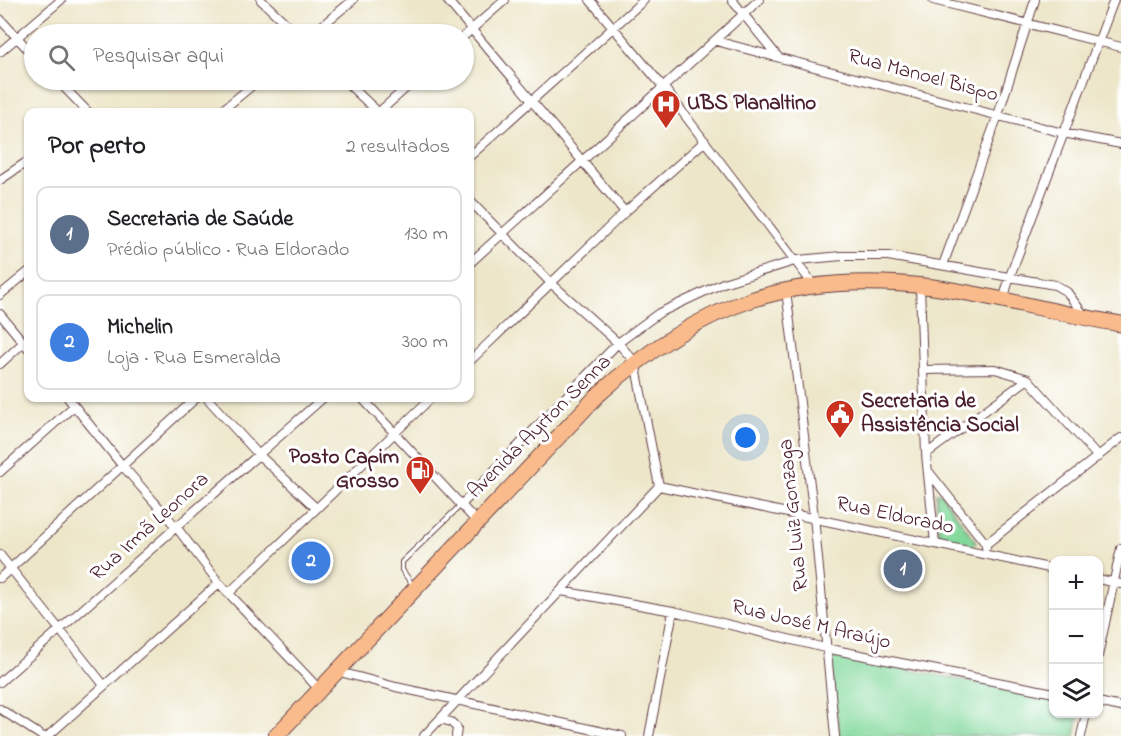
<!DOCTYPE html>
<html lang="pt">
<head>
<meta charset="utf-8">
<style>
	:root { --surface:#fff; --page:#f2f2f2; --text:#202124; --muted:#757577; --line:#e0e0e0; --accent:#c8321e }
	body { margin:0; font-family:"Indie Flower",sans-serif; background:var(--page); color:var(--text) }
	.controls { position:absolute; right:18px; bottom:18px; display:grid; overflow:hidden; border-radius:12px; box-shadow:0 2px 4px #0004 }
	.controls button { width:54px; height:54px; display:grid; place-items:center; padding:0; border:0; border-bottom:2px solid var(--line); background:var(--surface); color:var(--text); font:30px sans-serif }
	.you { position:absolute; left:746px; top:438px; width:21px; height:21px; margin:-15px; border:4px solid #fff; border-radius:50%; background:#1a73e8; box-shadow:0 0 0 9px #1a73e833 }
	.badge { display:grid; place-items:center; width:39px; height:39px; border-radius:50%; background:var(--accent); color:#fff; font-size:20px; font-weight:700 }
	.pin { position:absolute; translate:-50% -50%; border:3px solid #fff; box-shadow:0 2px 6px #0006 }
	.list { margin:0; padding:0; list-style:none }
	h2 { display:flex; justify-content:space-between; align-items:center; height:78px; margin:0; padding:0 24px; font-size:26px }
	h2 small { font-size:20px; font-weight:400; color:var(--muted) }
	.list li { display:grid; grid-template-columns:39px 1fr auto; gap:18px; align-items:center; box-sizing:border-box; height:96px; margin:0 12px 12px; padding:0 12px; border:2px solid var(--line); border-radius:12px }
	.list b { display:block; font-size:22px; white-space:nowrap }
	.list p { margin:0; font-size:20px; white-space:nowrap; color:var(--muted) }
	.list em { font-size:20px; font-style:normal; color:var(--muted) }
	.icon { flex:none; width:33px; height:33px; fill:none; stroke:currentColor; stroke-width:2; stroke-linecap:round; stroke-linejoin:round }
	.map { position:relative; flex:none; width:1121px; height:736px; overflow:hidden }
	.search { position:absolute; background:var(--surface); box-shadow:0 2px 4px #0004; left:24px; top:24px; width:450px; height:66px; display:flex; align-items:center; gap:15px; box-sizing:border-box; padding:0 21px; border-radius:33px; color:var(--muted); font-size:22px }
	.panel { position:absolute; background:var(--surface); box-shadow:0 2px 4px #0004; left:24px; top:108px; width:450px; height:294px; border-radius:12px }
	.map>svg:first-child { display:block }
	.green { fill:#83d99c; stroke:#667c64; stroke-width:1.5 }
	.lines { fill:none; stroke-linecap:round; stroke-linejoin:round }
	.lane-casing { stroke:#623d43; stroke-width:6 }
	.street-casing { stroke:#623d43; stroke-width:10 }
	.highway-casing { stroke:#623d43; stroke-width:17 }
	.lane { stroke:#fff; stroke-width:4 }
	.street { stroke:#fff; stroke-width:8 }
	.highway { stroke:#fabb8c; stroke-width:15 }
	.labels { text-anchor:middle; dominant-baseline:central; stroke-width:6; stroke-linejoin:round; paint-order:stroke }
	.street-label { font-size:21px; fill:#4a1f2b; stroke:#fff }
	.poi-label { font-size:21px; font-weight:bold; fill:#4a1f2b; stroke:#fff; text-anchor:start }
</style>
</head>
<body>
<div class="map">
<svg width="1121" height="736" viewBox="0 0 1121 736">
	<rect width="100%" height="100%" fill="#fff"/>
	<filter id="ink" filterUnits="userSpaceOnUse"><feTurbulence type="fractalNoise" baseFrequency=".0167" numOctaves="2"/><feDisplacementMap in="SourceGraphic" scale="12" xChannelSelector="R" yChannelSelector="G"/><feConvolveMatrix kernelMatrix="1 2 1 2 8 2 1 2 1" color-interpolation-filters="sRGB"/></filter>
	<filter id="wash" filterUnits="userSpaceOnUse"><feTurbulence type="fractalNoise" baseFrequency=".008" numOctaves="4" result="noise"/><feDisplacementMap in="SourceGraphic" scale="24" xChannelSelector="R" yChannelSelector="G"/><feGaussianBlur stdDeviation="1.35" result="paint"/><feColorMatrix in="noise" values="0 0 0 0 0 0 0 0 0 0 0 0 0 0 0 0 0 1.4 0 .05"/><feComposite in="paint" operator="in"/></filter>
	<g filter="url(#wash)">
		<rect width="100%" height="100%" fill="#ede6c9"/>
		<path class="green" d="M936 493 941 494 976 542 973 546 939 537Z
			M830 654 1053 698 1054 714H1079L1075 736H839Z"/>
	</g>
	<g filter="url(#ink)">
		<g class="lines">
			<g class="lane-casing">
				<path id="lane" d="M412 584 402 570V562L462 504"/>
			</g>
			<g class="street-casing">
				<path id="street" d="M261 0 297 34
					M447 0 625 212
					M590 0 665 89 815 287
					M732 0 778 57
					M933 0 1121 47
					M0 19 34 56
					M312 34 353 0
					M464 36 505 0
					M716 41 1063 133 1121 144
					M0 52 61 0
					M57 80 88 112
					M344 80 378 112
					M220 112 259 80
					M379 112 415 80
					M470 156 644 0
					M0 180 28 161
					M470 201 551 283 618 343 635 362 659 486
					M470 263 759 0
					M943 265 998 115 1035 0
					M920 286 926 454 935 544
					M786 290 814 517 835 736
					M0 295 28 272
					M1003 301 1010 276 1114 0
					M0 314 28 348
					M470 361 625 212 705 141
					M0 364 24 342
					M922 370 995 369 1028 379
					M68 398 121 464 177 528 219 583 319 689
					M207 398 258 454 316 508
					M362 398 476 521
					M926 454 1028 379 1098 457
					M0 472 74 406
					M929 472 986 544V547
					M659 486 1054 569
					M463 503 618 343 659 313 723 283 798 260 842 256H888L1055 285 1067 292 1086 318
					M986 544 1121 438
					M0 555 103 684
					M0 578 196 398
					M1098 579 1121 584
					M561 591 673 611 825 648 1054 693
					M229 593 431 398
					M1098 656 1121 548
					M336 671 396 687 622 736
					M0 682 323 398
					M1098 702 1121 707
					M0 709 42 736
					M440 719 451 722 457 728 456 736
					M48 736 219 583
					M424 736 659 486
					M649 736 673 611
					M1081 736 1086 714"/>
			</g>
			<g class="highway-casing">
				<path id="highway" d="M276 736 598 395C700 302 794 270 933 287 996 296 1058 314 1121 324"/>
			</g>
			<use href="#lane" class="lane"/>
			<use href="#street" class="street"/>
			<use href="#highway" class="highway"/>
		</g>
	</g>
	<defs>
		<g id="hospital-pin" transform="scale(1.5)"><path d="M0 17L-7.5 6A9.5 9.5 0 1 1 7.5 6Z" fill="#c8321e" stroke="#fff"/><path d="M-5-5h3v3.5h4V-5h3V5h-3V1.5h-4V5h-3Z" fill="#fff"/></g>
		<g id="civic-pin" transform="scale(1.5)"><path d="M0 17L-7.5 6A9.5 9.5 0 1 1 7.5 6Z" fill="#c8321e" stroke="#fff"/><path d="M-.6-6.5H3V-4.5H.6V-3L4-1V1h2V6H-6V1h2V-1L-.6-3ZM-1.2 2.5V6h2.4V2.5Z" fill="#fff"/></g>
		<g id="fuel-pin" transform="scale(1.5)"><path d="M0 17L-7.5 6A9.5 9.5 0 1 1 7.5 6Z" fill="#c8321e" stroke="#fff"/><path d="M-5.5-6h7V0h2V4h1.3V-2.5L3-4.5l.8-.8L6-3V5H2.5V1h-1V6h-7ZM-4.2-4.7v3.2H.2V-4.7Z" fill="#fff"/></g>
	</defs>
	<g fill-rule="evenodd">
		<use href="#hospital-pin" x="666" y="104"/>
		<use href="#civic-pin" x="840" y="414"/>
		<use href="#fuel-pin" x="420" y="470"/>
	</g>
	<g class="labels">
		<g class="street-label">
			<text transform="translate(923 76) rotate(15)">Rua Manoel Bispo</text>
			<text transform="translate(540 427) rotate(-45)">Avenida Ayrton Senna</text>
			<text transform="translate(794 515) rotate(-96)">Rua Luiz Gonzaga</text>
			<text transform="translate(895 516) rotate(12)">Rua Eldorado</text>
			<text transform="translate(150 527) rotate(-42)">Rua Irmã Leonora</text>
			<text transform="translate(811 625) rotate(13)">Rua José M Araújo</text>
		</g>
		<g class="poi-label">
			<text x="687" y="104">UBS Planaltino</text>
			<text x="861" y="402">Secretaria de<tspan x="861" dy="24">Assistência Social</tspan></text>
			<text x="399" y="458" text-anchor="end">Posto Capim<tspan x="399" dy="24">Grosso</tspan></text>
		</g>
	</g>
</svg>
<div class="controls">
<button>+</button>
<button>−</button>
<button><svg class="icon" aria-label="layers" viewBox="0 0 24 24"><path d="M12 4l9 5-9 5-9-5zM3 14l9 5 9-5"/></svg></button>
</div>
<div class="you"></div>
<div class="pin badge" style="left:903px;top:569px;background:#5c6f8a">1</div>
<div class="pin badge" style="left:311px;top:561px;background:#3f7fe0">2</div>
<div class="search"><svg class="icon" aria-label="search" viewBox="0 0 24 24"><circle cx="10" cy="10" r="6"/><path d="M15 15l6 6"/></svg>Pesquisar aqui</div>
<section class="panel">
<h2>Por perto<small>2 resultados</small></h2>
<ul class="list">
<li><span class="badge" style="background:#5c6f8a">1</span><div><b>Secretaria de Saúde</b><p>Prédio público · Rua Eldorado</p></div><em>130 m</em></li>
<li><span class="badge" style="background:#3f7fe0">2</span><div><b>Michelin</b><p>Loja · Rua Esmeralda</p></div><em>300 m</em></li>
</ul>
</section>
</div>
</body>
</html>
